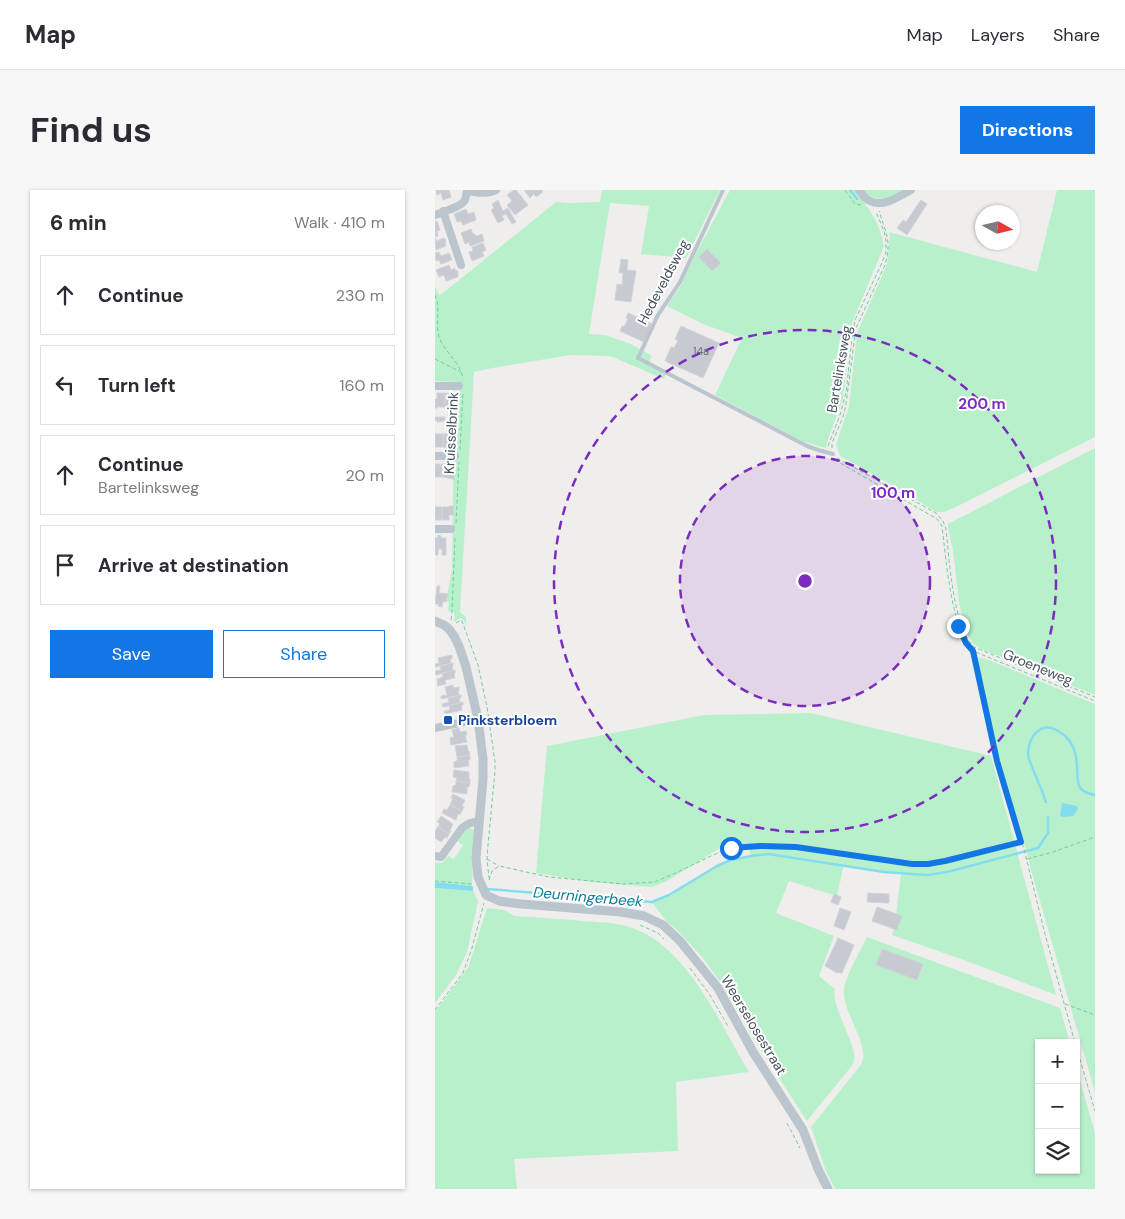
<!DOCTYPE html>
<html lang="en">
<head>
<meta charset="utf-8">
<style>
	:root { --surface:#fff; --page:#f7f7f7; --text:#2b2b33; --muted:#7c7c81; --line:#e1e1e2; --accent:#1277e5 }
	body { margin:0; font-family:"DM Sans",sans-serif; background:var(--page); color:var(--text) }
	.controls { position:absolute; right:15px; bottom:15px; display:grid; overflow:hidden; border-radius:0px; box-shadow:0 1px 4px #0004 }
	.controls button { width:45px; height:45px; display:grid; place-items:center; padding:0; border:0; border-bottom:1px solid var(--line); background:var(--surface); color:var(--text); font:25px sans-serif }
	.compass { position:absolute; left:540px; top:15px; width:45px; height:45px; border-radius:50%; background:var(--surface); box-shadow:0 1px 4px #0004; rotate:98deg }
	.stop { position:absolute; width:15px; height:15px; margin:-11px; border:4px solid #1277e5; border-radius:50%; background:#fff }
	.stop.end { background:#1277e5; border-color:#fff; box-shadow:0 1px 5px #0008 }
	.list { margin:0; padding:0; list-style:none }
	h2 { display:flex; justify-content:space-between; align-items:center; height:65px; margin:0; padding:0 20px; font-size:21px }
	h2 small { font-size:16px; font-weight:400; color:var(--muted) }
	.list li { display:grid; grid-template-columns:32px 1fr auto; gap:15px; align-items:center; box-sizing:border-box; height:80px; margin:0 10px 10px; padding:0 10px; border:1px solid var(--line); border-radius:0px }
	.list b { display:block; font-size:19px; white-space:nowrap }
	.list p { margin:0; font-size:16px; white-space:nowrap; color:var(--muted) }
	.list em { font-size:16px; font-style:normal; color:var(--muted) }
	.actions { display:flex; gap:10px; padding:15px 20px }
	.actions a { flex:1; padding:11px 0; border:1px solid var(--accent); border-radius:0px; text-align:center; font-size:18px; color:var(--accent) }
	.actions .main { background:var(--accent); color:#fff }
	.icon { flex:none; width:28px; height:28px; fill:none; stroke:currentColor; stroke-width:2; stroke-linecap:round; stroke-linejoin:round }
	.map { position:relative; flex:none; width:660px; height:999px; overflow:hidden; border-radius:0px }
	header { display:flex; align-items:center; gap:30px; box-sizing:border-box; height:70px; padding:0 25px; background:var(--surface); border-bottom:1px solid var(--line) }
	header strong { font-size:24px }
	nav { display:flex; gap:28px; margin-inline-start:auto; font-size:18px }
	.intro { display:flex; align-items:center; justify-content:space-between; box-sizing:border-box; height:120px; padding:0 30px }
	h1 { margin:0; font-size:35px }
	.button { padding:12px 22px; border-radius:0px; background:var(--accent); color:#fff; font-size:18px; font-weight:700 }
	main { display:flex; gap:30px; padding:0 30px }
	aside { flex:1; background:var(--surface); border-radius:0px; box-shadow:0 1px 4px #0004 }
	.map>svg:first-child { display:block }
	.green { fill:#b9f0cc }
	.water { fill:#84ddef }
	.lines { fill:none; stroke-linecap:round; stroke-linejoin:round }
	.stream { stroke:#84ddef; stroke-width:2.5 }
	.building { fill:#c7cad0; stroke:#d1d4d9 }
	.path { stroke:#70cf9c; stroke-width:1; stroke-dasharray:4 2.5; stroke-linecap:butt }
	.service { stroke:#bbc5cd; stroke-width:4 }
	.minor { stroke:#bbc5cd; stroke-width:8 }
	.tertiary { stroke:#bbc5cd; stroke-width:9 }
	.route { stroke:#1277e5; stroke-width:6 }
	.ring { fill:none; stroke:#7b2cbf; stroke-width:2.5; stroke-dasharray:9 6 }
	.transit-dot { fill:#1a4fb4; stroke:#fff; stroke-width:2 }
	.labels { text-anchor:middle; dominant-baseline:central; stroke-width:4; stroke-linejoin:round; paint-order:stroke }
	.number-label { font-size:11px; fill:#667078 }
	.street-label { font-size:14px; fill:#45525b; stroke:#fff }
	.transit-label { font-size:14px; font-weight:bold; fill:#164399; stroke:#fff; text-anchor:start }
	.water-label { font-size:15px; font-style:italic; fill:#087d95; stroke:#fff }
	.centre { fill:#7b2cbf; stroke:#fff; stroke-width:2.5 }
	.ring-label { font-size:15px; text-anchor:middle; font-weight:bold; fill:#7b2cbf; stroke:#fff; stroke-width:4; stroke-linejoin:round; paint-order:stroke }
</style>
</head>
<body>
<header>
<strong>Map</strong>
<nav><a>Map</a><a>Layers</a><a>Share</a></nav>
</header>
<div class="intro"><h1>Find us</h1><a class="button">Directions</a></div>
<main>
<aside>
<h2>6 min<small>Walk · 410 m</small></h2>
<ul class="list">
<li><svg class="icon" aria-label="ahead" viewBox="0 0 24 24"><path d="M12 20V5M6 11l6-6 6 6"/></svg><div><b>Continue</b></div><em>230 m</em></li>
<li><svg class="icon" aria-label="left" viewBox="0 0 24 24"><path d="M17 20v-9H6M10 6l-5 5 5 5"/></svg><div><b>Turn left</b></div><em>160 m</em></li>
<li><svg class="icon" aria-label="ahead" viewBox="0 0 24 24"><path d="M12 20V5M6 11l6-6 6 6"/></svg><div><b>Continue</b><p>Bartelinksweg</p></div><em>20 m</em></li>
<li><svg class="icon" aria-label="arrive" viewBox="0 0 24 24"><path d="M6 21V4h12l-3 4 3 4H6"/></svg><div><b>Arrive at destination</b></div></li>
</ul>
<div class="actions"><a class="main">Save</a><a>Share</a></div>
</aside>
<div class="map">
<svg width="660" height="999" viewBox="0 0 660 999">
	<rect width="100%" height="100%" fill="#f0eded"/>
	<path class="green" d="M167 0H285L251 68 206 64 214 16 175 13 154 144 170 145 196 154 217 166 213 175 231 184 229 189 180 168 174 166 135 165 52 179 39 182 25 422 31 427V437L29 431 26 428 19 432 20 426 19 422 13 421 14 412H11L17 379 19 243 22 192 0 191V96L4 105 8 103 121 12 133 13 165 12Z
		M295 0H420C435 20 444 31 449 56L417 133 408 209 393 249 391 258 369 252 280 205 307 148 268 134 232 116 246 95 260 65Z
		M428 0H470C454 7 442 15 428 0Z
		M622 0H660V247L521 317 509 322H501L469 302 405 266 401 254 414 217 422 143 452 74 455 46 454 42 602 82Z
		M660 258V505L544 458 537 452 532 443 524 413 518 361 513 338V334Z
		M541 467 554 470 660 514V902L596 680 594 670 569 592Z
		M376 523 556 566 621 805 529 770 457 745 463 727 461 725 466 683 449 682 409 675 402 706 354 691 341 723 399 746 384 786 400 799C396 811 414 844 418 859 419 863 420 868 419 871 419 873 416 877 415 878L372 931 325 859 288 796 267 767 242 740 231 731 217 712 234 705 282 676 296 670 315 666V660L312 655H299L287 657 232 691 217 697 156 692 101 683 112 556 269 525Z
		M32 638H35L39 640 37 696 0 692V672L7 673 13 666 19 669 28 655 22 651 29 641Z
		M0 698 38 701 43 711 32 762 21 785 0 813Z
		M52 718 69 720 80 726C102 727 125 729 148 731 159 732 171 732 182 734 249 745 282 830 314 882L241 892 243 961 79 969 82 999H0V822L33 778Z
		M432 747 625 818 635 853H604V980H641V876L660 943V999H400L391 981 376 937 425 876C426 874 427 872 428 869 431 849 408 823 409 801 409 788 426 760 432 747Z"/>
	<path class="water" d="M627 613 642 616 643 619 638 626 629 627 625 626Z
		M0 692 38 696V701L0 698Z"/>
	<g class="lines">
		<path class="stream" d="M415 0 422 9
			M611 612C606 597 599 583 594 569 592 562 593 557 596 550 604 534 617 534 630 546 639 554 642 565 642 577 643 584 641 593 646 599 650 603 655 604 660 605
			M52 699 217 712 234 705 282 676 296 670 316 666 333 664 449 682 492 685 512 682 603 658 613 643V627"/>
	</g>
	<path class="building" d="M1 0H14L16 7 8 10 6 3 2 5Z
		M79 0H81L93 15 80 25 72 15 77 11 72 5Z
		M89 0H107L108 2 101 7 99 4 95 8Z
		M63 10 68 21 73 18 81 32 77 34 71 24 67 26 69 30 63 33 56 20 59 18 57 14Z
		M486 10 492 14 472 45 462 38 468 30 471 32Z
		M31 19 33 24 39 22 41 30 28 35 26 31 22 32 19 24Z
		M2 31 5 40 2 41 3 46 0 47V32Z
		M36 39 38 44H39L42 46 47 44 49 51 35 56 34 52 30 54 26 43Z
		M0 48 2 51 8 48 10 49 11 51 10 53 11 56 1 60Z
		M48 53 51 60 47 62 49 66 37 71 34 62 38 61 37 57Z
		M272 59 286 73 277 81 264 67Z
		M4 62 6 66 14 63 17 70 6 74 4 70 1 71 0 63Z
		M186 69 193 70 192 80 201 81 196 112 180 110 182 94 187 95 188 83H184Z
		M14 75 16 80 20 78V80L23 81V87L11 91 9 85 4 87 1 80Z
		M193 123 217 134 209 152 185 141 187 136 189 137 193 129 191 128Z
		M246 136 284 153 268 188 230 171 236 157 239 158 243 151 240 149Z
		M2 203H10V217H2L3 218H0V209H2Z
		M10 203 17 204V209H21V218H17V217H10Z
		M0 227H10V231L2 232V230L0 231Z
		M0 243 1 244H8V257H0Z
		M15 243H19V252H15V258L8 257V244H15Z
		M0 274H7V287H0V288Z
		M7 274H15V279H19V289L7 287Z
		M0 315V317H7V330H0Z
		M14 316H19V325H14V330H7V317H14Z
		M3 345 6 346V348H11V365H7V359H3Z
		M0 347 3 348V365H0Z
		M2 396H5L4 403 13 404 11 412 8 411 7 417 3 416 4 414H0Z
		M17 465V469H15L16 473 0 477V474L4 473 3 468Z
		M18 473V476H17L18 481 20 480 1 485 0 481 6 480 5 476Z
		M20 480V483L19 484 20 488 10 490 11 494 3 496 2 489 8 487 7 483Z
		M18 495V498L24 497V501H23L24 505 6 509V506L12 505 10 497Z
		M26 505V508H24L25 513 8 517 7 514 14 512 13 508Z
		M28 512V515L26 516 27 520 10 524 9 521 15 520 14 515Z
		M24 538 25 542 31 541 32 545H30L32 552 16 555 15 548 19 547 17 540Z
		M32 555 33 561H34L35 565 22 567 20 556Z
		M35 565V570H33L34 576 19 578V572L22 571V567Z
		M19 580 34 582V589H35V593L21 591 22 588 18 587Z
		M21 591 35 593 34 597H32V604L17 602 18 596 21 595Z
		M18 604 30 610 27 616 29 617 27 621 15 615 18 608H16Z
		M15 615 27 621 25 624H23L21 630 7 623 9 619 12 620Z
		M6 626 18 634 15 640 16 641 14 644 3 637 5 634 2 632Z
		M3 637 14 644 12 648 10 647 6 652 0 648V641Z
		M433 703 454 704V713L432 712Z
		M399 704 406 707 403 715 396 712Z
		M442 717 467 726 462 740 437 731Z
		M405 718 416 722 409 740 399 736Z
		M403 748 419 755 407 783 402 782V783L390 776Z
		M447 759 488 774 482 790 441 775Z"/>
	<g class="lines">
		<path class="path" d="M410 0 420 14 426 15
			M0 105C6 119 0 133 4 147 10 163 25 172 28 188
			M0 169 26 182
			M393 256 405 225 411 203 417 148 420 130 447 73 451 62V51L449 41 441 22
			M397 258V253L408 227 411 214 421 138 450 75C457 50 451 44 444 21
			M25 260 28 202
			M402 268 501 323 508 331 511 339C514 368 518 437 539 457L660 507
			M400 270 502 329 507 336C511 368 516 440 538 461L660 511
			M21 333 24 272
			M16 430 17 421 20 347
			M21 433 26 430 27 431 43 475 52 517 60 572V581L53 655 52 669 54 688
			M539 458 556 546 568 594 589 659 610 744 640 853
			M52 669 64 676
			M592 669 618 662 660 647
			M54 690 57 681 64 676 114 687 188 694 220 692 245 681 278 665 296 658 325 656 361 657 477 673 493 674 510 671 586 652
			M0 691 37 694
			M205 735 223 743 229 749
			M255 778 275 805 294 838
			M630 814 660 825
			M0 820 28 783 37 758 49 713
			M641 856 660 921
			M352 933 365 958"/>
		<path class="service" d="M288 0 245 92 223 125 203 168 372 256 383 260 398 264"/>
		<path class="minor" d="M424 0C427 4 430 9 435 11 448 18 465 6 476 0
			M8 21 26 75
			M0 25C8 22 26 17 30 10 31 7 31 4 32 1 41 2 52 5 61 0
			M0 196H24
			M0 266H20
			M0 339H16
			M0 538 43 529
			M0 666 6 667 27 638C33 633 37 632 44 632"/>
		<path class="tertiary" d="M0 431 9 435 14 439 19 446 24 456 31 477 43 529 48 569V589L41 668 43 687 51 705 64 711 86 714 186 722 209 726 228 735 245 751 283 798 318 862 368 940 383 979 393 999"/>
	</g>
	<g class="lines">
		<path class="route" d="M296 658 325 656 361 657 477 674H493L510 671 586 652 562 571 538 461 531 453 523 436"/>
	</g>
	<circle cx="370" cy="391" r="125" fill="#7b2cbf" fill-opacity=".12"/>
	<g class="ring">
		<circle cx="370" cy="391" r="125"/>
		<circle cx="370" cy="391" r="251"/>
	</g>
	<rect class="transit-dot" x="8" y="525" width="10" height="10" rx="2.5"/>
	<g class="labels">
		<g class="number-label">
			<text x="266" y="161">14a</text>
		</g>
		<g class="street-label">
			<text transform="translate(228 92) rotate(-62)">Hedeveldsweg</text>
			<text transform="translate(404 179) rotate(-80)">Bartelinksweg</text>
			<text transform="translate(16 243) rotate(-87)">Kruisselbrink</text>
			<text transform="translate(603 477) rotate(22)">Groeneweg</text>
			<text transform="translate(319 835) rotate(59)">Weerselosestraat</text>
		</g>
		<g class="transit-label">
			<text x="23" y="530">Pinksterbloem</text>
		</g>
		<g class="water-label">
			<text transform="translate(153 707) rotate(5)">Deurningerbeek</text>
		</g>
	</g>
	<circle cx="370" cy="391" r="8" class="centre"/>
	<g class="ring-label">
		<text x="547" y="219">200 m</text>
		<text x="458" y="308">100 m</text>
	</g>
</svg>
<div class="controls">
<button>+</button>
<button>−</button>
<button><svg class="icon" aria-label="layers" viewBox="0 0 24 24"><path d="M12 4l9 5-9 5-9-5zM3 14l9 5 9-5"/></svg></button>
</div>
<svg class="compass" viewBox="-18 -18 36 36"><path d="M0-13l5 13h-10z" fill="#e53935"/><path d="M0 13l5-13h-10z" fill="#7c7c81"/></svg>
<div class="stop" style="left:296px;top:658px"></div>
<div class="stop end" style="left:523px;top:436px"></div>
</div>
</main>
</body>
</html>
